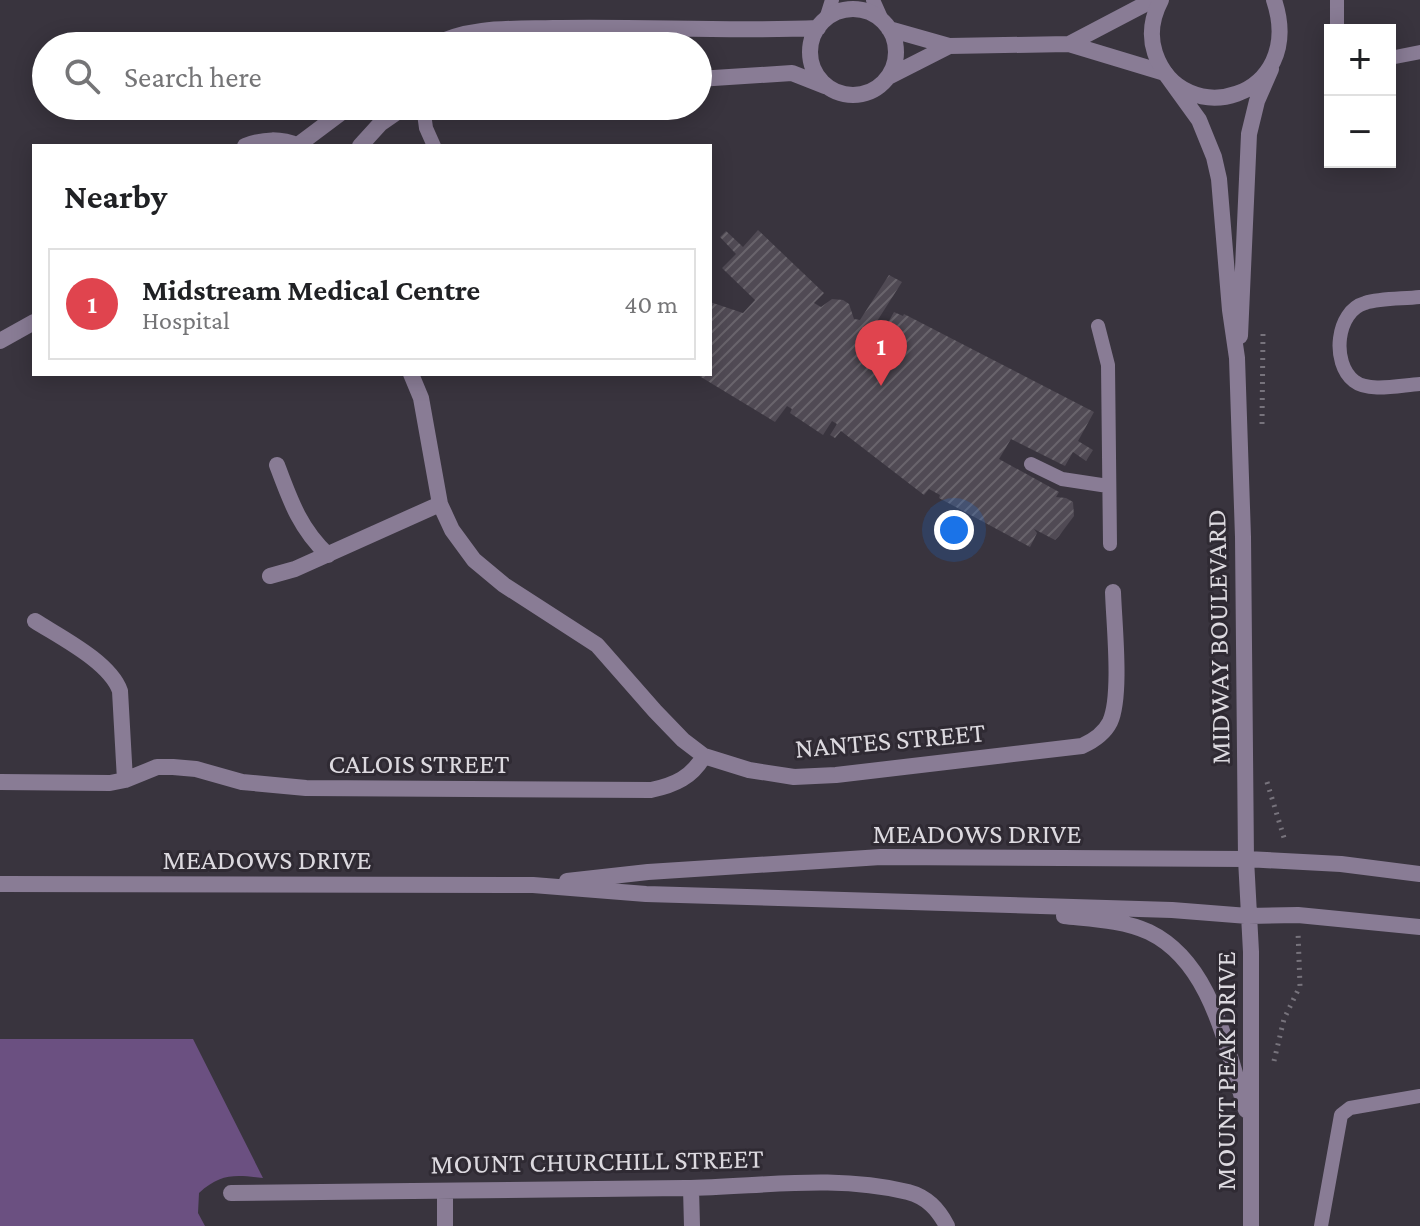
<!DOCTYPE html>
<html lang="en">
<head>
<meta charset="utf-8">
<style>
	:root { --surface:#fff; --page:#f6f6f6; --text:#202124; --muted:#757577; --line:#e0e0e0; --accent:#2563eb }
	body { margin:0; font-family:"Crimson Pro",serif; background:var(--page); color:var(--text) }
	.controls { position:absolute; right:24px; top:24px; display:grid; overflow:hidden; border-radius:0px; box-shadow:0 4px 20px #0003 }
	.controls button { width:72px; height:72px; display:grid; place-items:center; padding:0; border:0; border-bottom:2px solid var(--line); background:var(--surface); color:var(--text); font:40px sans-serif }
	.you { position:absolute; left:954px; top:530px; width:28px; height:28px; margin:-20px; border:6px solid #fff; border-radius:50%; background:#1a73e8; box-shadow:0 0 0 12px #1a73e833 }
	.badge { display:grid; place-items:center; width:52px; height:52px; border-radius:50%; background:var(--accent); color:#fff; font-size:26px; font-weight:700 }
	.pin { position:absolute; translate:-50% -66px; filter:drop-shadow(0 2px 4px #0008) }
	.pin::after { content:''; position:absolute; top:42px; width:28px; height:24px; background:inherit; clip-path:polygon(0 0,100% 0,50% 100%) }
	.list { margin:0; padding:0; list-style:none }
	h2 { display:flex; justify-content:space-between; align-items:center; height:104px; margin:0; padding:0 32px; font-size:34px }
	h2 small { font-size:26px; font-weight:400; color:var(--muted) }
	.list li { display:grid; grid-template-columns:52px 1fr auto; gap:24px; align-items:center; box-sizing:border-box; height:112px; margin:0 16px 16px; padding:0 16px; border:2px solid var(--line); border-radius:0px }
	.list b { display:block; font-size:30px; white-space:nowrap }
	.list p { margin:0; font-size:26px; white-space:nowrap; color:var(--muted) }
	.list em { font-size:26px; font-style:normal; color:var(--muted) }
	.icon { flex:none; width:44px; height:44px; fill:none; stroke:currentColor; stroke-width:2; stroke-linecap:round; stroke-linejoin:round }
	.map { position:relative; flex:none; width:1420px; height:1226px; overflow:hidden }
	.search { position:absolute; background:var(--surface); box-shadow:0 4px 20px #0003; left:32px; top:32px; width:680px; height:88px; display:flex; align-items:center; gap:20px; box-sizing:border-box; padding:0 28px; border-radius:44px; color:var(--muted); font-size:30px }
	.panel { position:absolute; background:var(--surface); box-shadow:0 4px 20px #0003; left:32px; top:144px; width:680px; height:232px; border-radius:0px }
	.map>svg:first-child { display:block }
	.green { fill:#6b5081 }
	.building { fill:url(#building-hatch) }
	.lines { fill:none; stroke-linecap:round; stroke-linejoin:round }
	.path { stroke:#77737c; stroke-width:5; stroke-dasharray:2 6; stroke-linecap:butt }
	.service { stroke:#897c95; stroke-width:14 }
	.minor { stroke:#897c95; stroke-width:16 }
	.tertiary { stroke:#897c95; stroke-width:16 }
	.labels { text-anchor:middle; dominant-baseline:central; stroke-width:6; stroke-linejoin:round; paint-order:stroke }
	.street-label { font-size:28px; fill:#dcd9df; stroke:#2f2a33 }
</style>
</head>
<body>
<div class="map">
<svg width="1420" height="1226" viewBox="0 0 1420 1226">
	<defs>
		<pattern id="building-hatch" width="6" height="6" patternUnits="userSpaceOnUse" patternTransform="scale(2)"><rect width="6" height="6" fill="#504a54"/><path d="M-1 1l2-2M0 6l6-6M5 7l2-2" fill="none" stroke="#69646c"/></pattern>
	</defs>
	<rect width="100%" height="100%" fill="#39343e"/>
	<path class="green" d="M0 1039H193L263 1178C235 1175 221 1173 199 1193L198 1213 205 1226H0Z"/>
	<path class="building" d="M758 230 824 293 814 303 821 307 832 299 843 300 849 304 854 319 860 320 889 275 902 282 872 329 885 336 888 333 884 330 894 312 903 316 904 314 1094 412 1078 441 1093 450 1086 461 1073 452 1065 466 1011 439 999 459 1059 492 1056 497 1066 498 1073 502 1074 516 1059 536 1055 540 1034 529 1037 533 1030 547 939 498 940 495 929 489 924 495 841 431 835 438 830 435 837 424 832 421 823 435 790 413 792 409 787 406 775 422 696 374H710V302L743 313 755 300 722 268 736 254 720 237 726 231 743 247Z"/>
	<g class="lines">
		<path class="path" d="M1262 424 1263 334
			M1267 782 1285 841
			M1274 1061 1284 1019 1300 986 1298 932"/>
		<path class="service" d="M873 0 882 20
			M1337 0V30
			M826 19 832 0
			M1390 58 1420 52
			M423 106 426 128 434 146
			M1420 297C1403 299 1381 298 1365 303 1336 311 1331 363 1354 381 1369 393 1401 385 1420 384
			M1098 326 1108 365 1110 544
			M1031 464 1062 479 1108 486
			M1321 1226 1341 1115 1350 1108 1420 1096"/>
		<path class="minor" d="M810 52a43 43 0 1 1 86 0a43 43 0 1 1-86 0Z
			M889 29 949 46 1069 44 1165 73
			M1069 44 1153 0
			M432 46C468 26 514 29 553 28 642 26 730 32 818 28
			M888 77 949 46
			M698 79 792 73 825 86
			M298 145 350 106
			M245 146C264 139 280 138 299 146
			M360 146 380 124 406 106
			M0 341 34 322
			M411 374 421 398 440 504 452 530 474 560 504 585 597 645 655 711 683 740 704 756 749 770 794 777 836 775 1082 746C1093 741 1104 734 1110 722 1122 696 1114 624 1113 592
			M277 465C290 500 300 529 328 555
			M270 576 295 569 440 504
			M35 621C60 637 110 662 120 691L125 780
			M0 782 110 783 125 780 157 767H173L196 769 242 782 306 788 651 790C675 785 692 777 704 756
			M691 1188 692 1226
			M445 1191V1226
			M231 1193C382 1191 534 1190 685 1188 761 1187 832 1174 908 1192 927 1197 938 1209 947 1226"/>
		<path class="tertiary" d="M1161 0C1152 17 1149 35 1155 53 1182 133 1307 99 1274 0
			M1165 73 1199 120 1214 157 1219 179 1230 310 1237 358 1243 537 1246 859 1251 952V1226
			M1240 336 1249 134 1257 101 1271 69
			M567 881 648 872 881 857 1246 859 1341 864 1420 874
			M0 884 533 885 646 894 1172 910 1248 916 1298 915 1420 927
			M1064 916C1091 919 1123 920 1149 932 1213 963 1226 1049 1246 1110"/>
	</g>
	<g class="labels">
		<g class="street-label">
			<text transform="translate(1218 637) rotate(-91)">MIDWAY BOULEVARD</text>
			<text transform="translate(890 740) rotate(-5)">NANTES STREET</text>
			<text x="419" y="763">CALOIS STREET</text>
			<text x="977" y="833">MEADOWS DRIVE</text>
			<text x="267" y="859">MEADOWS DRIVE</text>
			<text transform="translate(1225 1071) rotate(-90)">MOUNT PEAK DRIVE</text>
			<text transform="translate(597 1161) rotate(-1)">MOUNT CHURCHILL STREET</text>
		</g>
	</g>
</svg>
<div class="controls">
<button>+</button>
<button>−</button>
</div>
<div class="you"></div>
<div class="pin badge" style="left:881px;top:386px;background:#e0444e">1</div>
<div class="search"><svg class="icon" aria-label="search" viewBox="0 0 24 24"><circle cx="10" cy="10" r="6"/><path d="M15 15l6 6"/></svg>Search here</div>
<section class="panel">
<h2>Nearby<small></small></h2>
<ul class="list">
<li><span class="badge" style="background:#e0444e">1</span><div><b>Midstream Medical Centre</b><p>Hospital</p></div><em>40 m</em></li>
</ul>
</section>
</div>
</body>
</html>
